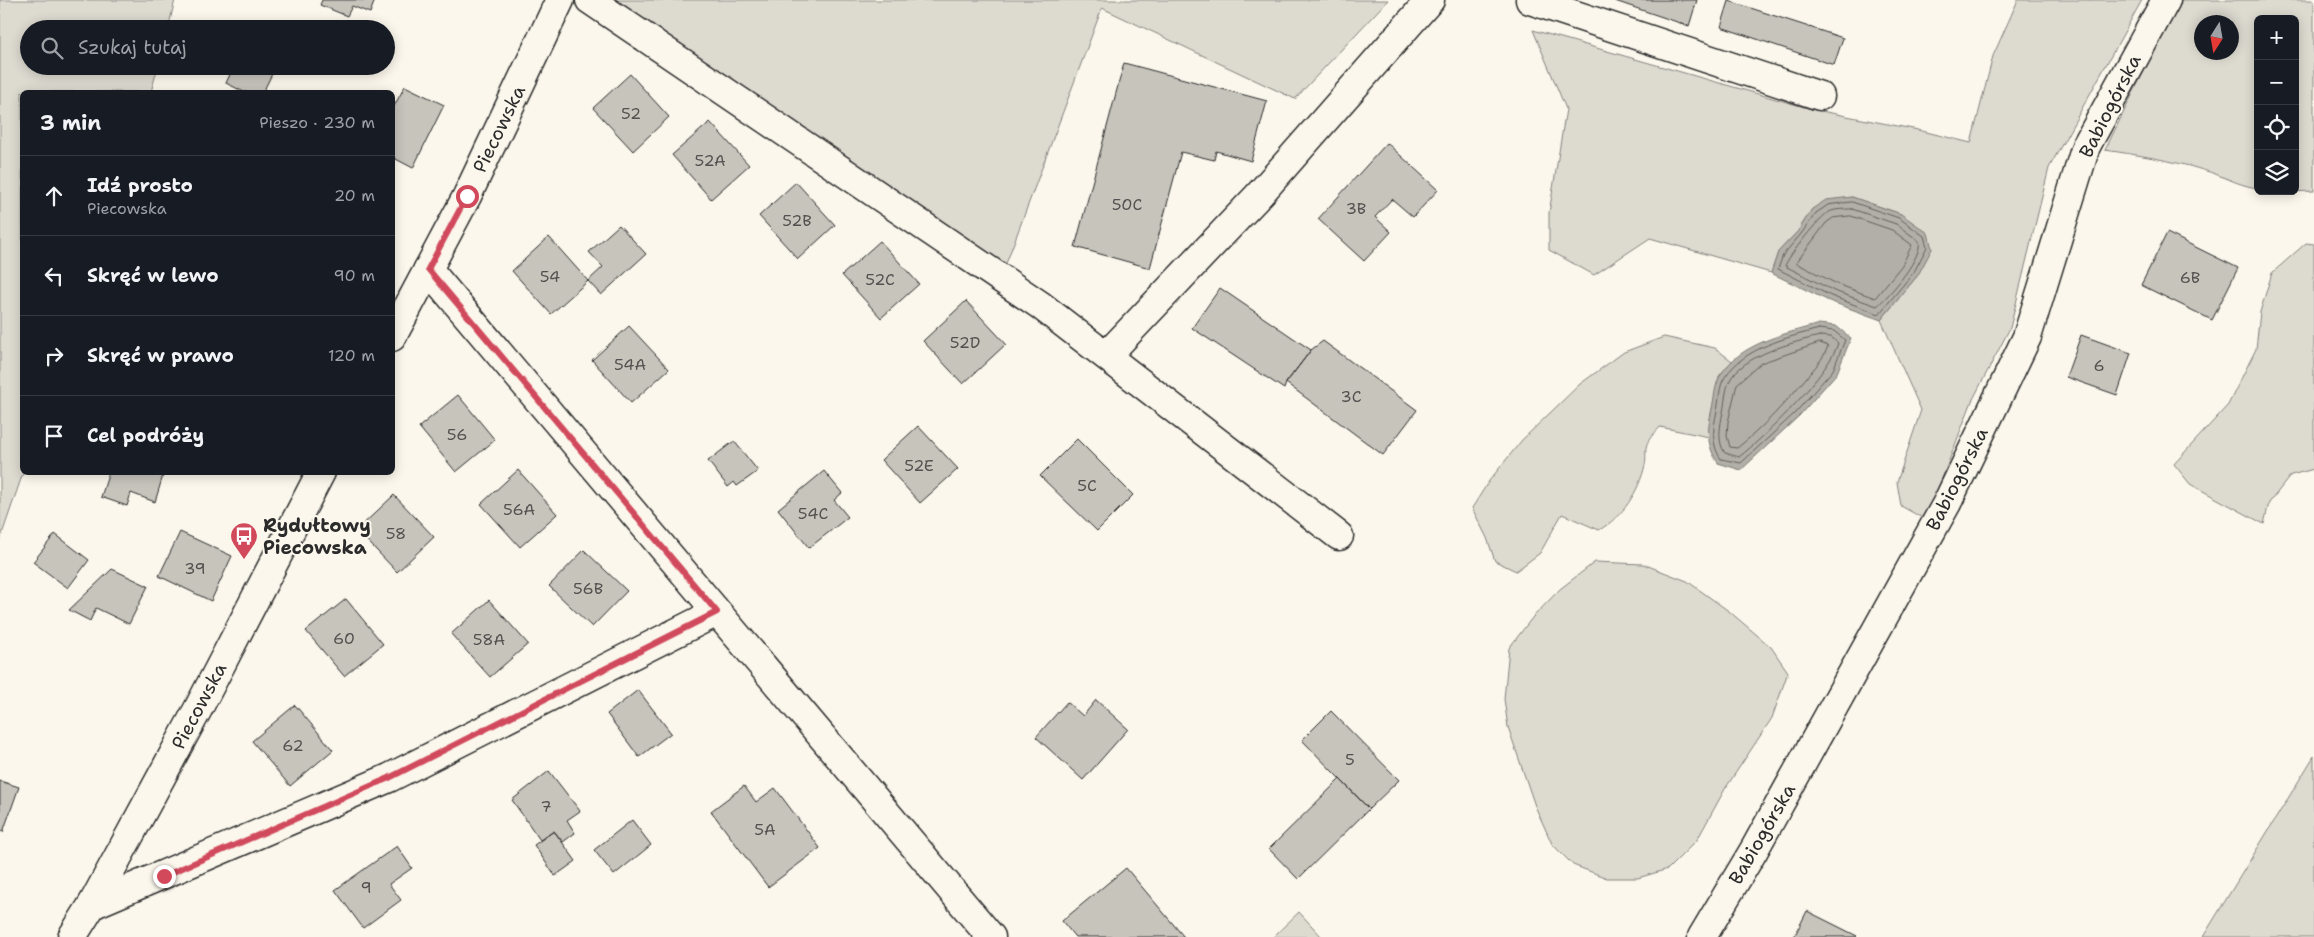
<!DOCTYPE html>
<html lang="pl">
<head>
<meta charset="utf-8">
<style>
	:root { --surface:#171b24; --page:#20242c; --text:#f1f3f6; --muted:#9ea1a6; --line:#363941 }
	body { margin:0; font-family:"Shantell Sans",sans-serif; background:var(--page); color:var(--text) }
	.controls { position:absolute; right:15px; top:15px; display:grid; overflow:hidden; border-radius:8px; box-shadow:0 2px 12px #0003 }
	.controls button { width:45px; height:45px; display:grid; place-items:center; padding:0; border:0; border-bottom:1px solid var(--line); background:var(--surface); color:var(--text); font:25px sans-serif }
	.compass { position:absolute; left:2194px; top:15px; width:45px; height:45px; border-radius:50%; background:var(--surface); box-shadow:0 2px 12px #0003; rotate:191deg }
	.stop { position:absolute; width:15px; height:15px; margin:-11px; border:4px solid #d1495b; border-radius:50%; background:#fff }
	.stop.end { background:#d1495b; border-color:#fff; box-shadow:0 1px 5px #0008 }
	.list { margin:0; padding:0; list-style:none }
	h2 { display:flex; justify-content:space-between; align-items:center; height:65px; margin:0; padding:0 20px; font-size:21px }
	h2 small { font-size:16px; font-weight:400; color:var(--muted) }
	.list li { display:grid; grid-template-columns:32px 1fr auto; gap:15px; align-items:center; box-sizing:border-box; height:80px; padding:0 20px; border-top:1px solid var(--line) }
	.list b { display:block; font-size:19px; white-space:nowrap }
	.list p { margin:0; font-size:16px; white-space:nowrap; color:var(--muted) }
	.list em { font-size:16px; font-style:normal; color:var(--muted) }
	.icon { flex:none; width:28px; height:28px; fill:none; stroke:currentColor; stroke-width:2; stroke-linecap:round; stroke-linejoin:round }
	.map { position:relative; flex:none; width:2314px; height:937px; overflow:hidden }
	.search { position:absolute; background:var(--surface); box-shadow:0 2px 12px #0003; left:20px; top:20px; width:375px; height:55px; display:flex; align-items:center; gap:12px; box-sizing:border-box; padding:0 18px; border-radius:28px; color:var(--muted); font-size:19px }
	.panel { position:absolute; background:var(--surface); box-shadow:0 2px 12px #0003; left:20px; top:90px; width:375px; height:385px; border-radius:8px }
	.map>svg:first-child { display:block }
	.green { fill:#dddad0; stroke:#84827e; fill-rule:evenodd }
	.water { fill:#b1afa7; stroke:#7b7a75 }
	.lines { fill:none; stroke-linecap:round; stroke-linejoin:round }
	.shore { stroke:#61605d; stroke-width:1 }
	.building { fill:#c7c4bc; stroke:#2b2b2b }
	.street-casing { stroke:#2b2b2b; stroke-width:31 }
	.secondary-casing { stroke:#2b2b2b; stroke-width:31 }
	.street { stroke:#fbf7ec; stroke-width:28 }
	.secondary { stroke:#fbf7ec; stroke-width:28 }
	.route { stroke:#d1495b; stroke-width:6 }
	.labels { text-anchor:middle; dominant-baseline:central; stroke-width:4; stroke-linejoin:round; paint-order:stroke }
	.number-label { font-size:16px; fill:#52514f }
	.street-label { font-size:19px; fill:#2b2b2b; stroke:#fbf7ec }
	.poi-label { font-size:19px; font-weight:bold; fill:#2b2b2b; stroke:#fbf7ec; text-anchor:start }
</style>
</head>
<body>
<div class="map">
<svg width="2314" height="937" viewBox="0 0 2314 937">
	<rect width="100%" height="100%" fill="#fbf7ec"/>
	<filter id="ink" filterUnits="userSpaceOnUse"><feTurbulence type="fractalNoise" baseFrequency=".02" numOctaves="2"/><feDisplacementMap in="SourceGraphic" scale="10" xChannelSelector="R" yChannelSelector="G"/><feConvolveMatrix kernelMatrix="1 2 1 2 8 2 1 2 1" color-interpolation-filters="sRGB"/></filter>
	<g filter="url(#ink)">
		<path class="green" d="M0 0H175L168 29H29V66H158L151 92H22L23 473 0 540Z
			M590 0H1388L1295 99 1102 8 1004 269Z
			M2018 0H2142L2049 168 2010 328 1972 401 1926 520 1901 506 1897 482 1921 410 1881 320 1918 275 1901 214 1852 197 1812 209 1798 231 1778 252 1771 273 1650 238 1594 275 1549 250V213L1566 109 1533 30 1811 109 1918 130 1971 143 1993 56Z
			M2179 0H2314V191L2287 192 2283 191H2295V19H2258V188C2239 186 2222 175 2203 170 2171 160 2138 155 2105 150ZM2202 22H2232V52H2202Z
			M2306 243 2314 244V469L2291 475 2269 503 2264 524 2190 484 2174 464 2228 405 2256 349 2260 312 2272 273Z
			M1664 337 1715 348 1732 361 1719 376 1710 419 1709 437 1660 427C1656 432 1650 437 1648 442 1644 448 1647 458 1645 465 1639 491 1623 517 1599 530L1562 514 1540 553 1516 571 1495 561 1487 538 1472 508 1489 481 1522 440 1580 384 1624 352Z
			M1595 562 1643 564 1687 581 1730 612 1771 647 1788 672 1772 718 1725 789 1697 840 1668 869 1638 878H1607L1573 865 1552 844 1535 806 1508 727 1504 699 1509 648 1532 618 1560 589Z
			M2314 756V937H2203Z
			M1299 912 1322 937H1273Z"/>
		<path class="water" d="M1852 197 1901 214 1928 233 1932 249 1918 275 1881 320 1829 301 1771 273 1778 252 1798 231 1812 209 1826 200Z
			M1819 324 1836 326 1851 338 1837 373 1799 416 1741 470 1718 463C1706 445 1707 430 1712 409 1714 399 1715 384 1720 376 1739 343 1785 334 1819 324Z"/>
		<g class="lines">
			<path class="shore" d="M1852 202 1899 218 1924 236 1927 247 1914 272 1879 314 1831 296 1778 269 1783 255 1801 234 1816 213 1828 205Z
				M1852 209 1896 224 1919 241C1923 257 1890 295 1877 306L1834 291 1785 266C1787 258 1821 215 1829 212 1835 209 1845 209 1852 209Z
				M1851 216 1892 230 1912 245 1902 265 1875 298 1837 284 1796 263 1826 223 1833 218Z
				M1819 329 1834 331 1845 340 1833 370 1795 413 1741 463 1721 459C1711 445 1713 428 1717 411 1719 401 1719 385 1725 377 1745 347 1786 338 1819 329Z
				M1820 336 1831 337 1838 343C1830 373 1765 437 1739 457L1725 453C1717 442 1720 426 1723 412 1725 403 1725 391 1729 382 1741 355 1794 342 1820 336Z
				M1820 343 1828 346C1823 360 1815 367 1806 378 1785 403 1763 428 1737 448L1730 447 1727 436 1728 422 1737 384 1761 363Z"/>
		</g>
		<path class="building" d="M322 0H375L370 13 352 6 347 16 320 5Z
			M1612 0H1697L1689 26Z
			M1729 1 1843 38 1834 65 1721 27Z
			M1124 63 1267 101 1251 161 1216 151 1214 160 1181 152 1150 268 1075 247Z
			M234 66H276L263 92H244L226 83Z
			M630 74 669 117 633 151 593 108Z
			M405 86 444 105 413 168 392 157V110Z
			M710 122 749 165 711 199 672 155Z
			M1387 143 1438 190 1413 217 1392 199 1375 217 1391 232 1364 261 1318 219Z
			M796 182 835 225 798 259 759 216Z
			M619 225 646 254 601 295 588 281 603 267 589 252Z
			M2167 233 2238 268 2212 320 2141 285Z
			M549 237 588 281 551 314 512 271Z
			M880 241 919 284 881 318 842 275Z
			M1220 288 1311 350 1286 383 1284 389 1192 328Z
			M966 301 1006 344 963 384 923 341Z
			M629 326 669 369 631 403 592 360Z
			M2081 335 2131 353 2117 395 2066 377Z
			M1323 341 1417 410 1383 455 1286 383 1311 350Z
			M458 395 495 440 456 472 419 427Z
			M918 426 958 469 920 503 881 460Z
			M1077 439 1133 495 1097 531 1040 476Z
			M734 441 758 471 737 486 734 482 728 487 708 461Z
			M518 470 557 514 520 547 481 504Z
			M824 471 842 493 834 500 848 517 809 548 778 509Z
			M109 472H164L155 502 131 493 127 506 101 497Z
			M394 495 434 537 397 572 357 530Z
			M180 532 232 556 211 601 159 576Z
			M55 534 89 560 68 588 33 562Z
			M584 550 627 591 592 627 549 586Z
			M112 569 148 586 129 624 96 608 90 621 69 610Z
			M346 599 383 644 344 676 306 631Z
			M489 600 528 644 490 677 451 634Z
			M638 690 671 733 639 757 607 714Z
			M1096 700 1128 729 1083 780 1036 737 1067 702 1083 716Z
			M295 705 333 750 290 786 252 741Z
			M1331 711 1399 780 1369 809 1302 740Z
			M549 771 580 811 567 820 575 833 563 842 554 831 540 840 512 800Z
			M1340 779 1369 809 1298 879 1269 849Z
			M0 781 19 787 3 832 0 831Z
			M744 786 756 802 775 788 820 848 768 887 711 811Z
			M632 820 651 845 614 875 594 850Z
			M554 831 576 861 555 876 534 845Z
			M397 846 412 868 389 884 401 900 363 928 335 890Z
			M1126 868 1184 937H1075L1062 921Z
			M1807 911 1857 936 1856 937H1794Z"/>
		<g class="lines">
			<g class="street-casing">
				<path id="street" d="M590 0 1040 305 1339 536
					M1530 0 1820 96
					M428 269 991 937
					M1107 355 1258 196 1430 0
					M92 905 389 778 717 612
					M1702 937 1754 850 1947 503 2027 337 2086 146 2166 0"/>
			</g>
			<g class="secondary-casing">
				<path id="secondary" d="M392 337 467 196 560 0
					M72 937 92 905 198 709 321 472"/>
			</g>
			<use href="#street" class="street"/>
			<use href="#secondary" class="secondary"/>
		</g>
	</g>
	<g class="lines" filter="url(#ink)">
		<path class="route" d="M164 876 389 778 717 612 428 269 467 196"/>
	</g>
	<defs>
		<g id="bus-pin" transform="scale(1.4375)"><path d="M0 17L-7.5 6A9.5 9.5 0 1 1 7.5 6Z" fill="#d1495b" stroke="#fbf7ec"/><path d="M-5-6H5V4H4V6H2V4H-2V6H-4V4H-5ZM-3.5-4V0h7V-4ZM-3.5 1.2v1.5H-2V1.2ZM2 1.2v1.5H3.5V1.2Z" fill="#fff"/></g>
	</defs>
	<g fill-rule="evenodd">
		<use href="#bus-pin" x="244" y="536"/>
	</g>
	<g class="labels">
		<g class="number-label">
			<text x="631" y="113">52</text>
			<text x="710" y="160">52A</text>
			<text x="1127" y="204">50C</text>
			<text x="1356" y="208">3B</text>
			<text x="797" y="220">52B</text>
			<text x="550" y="276">54</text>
			<text x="2190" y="277">6B</text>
			<text x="880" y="279">52C</text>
			<text x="965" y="342">52D</text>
			<text x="630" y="364">54A</text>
			<text x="2099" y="365">6</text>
			<text x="1351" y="396">3C</text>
			<text x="457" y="434">56</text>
			<text x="919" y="465">52E</text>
			<text x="1087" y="485">5C</text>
			<text x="519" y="509">56A</text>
			<text x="813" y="513">54C</text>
			<text x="396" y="533">58</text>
			<text x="195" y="568">39</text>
			<text x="588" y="588">56B</text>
			<text x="344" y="638">60</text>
			<text x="489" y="639">58A</text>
			<text x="293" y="745">62</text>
			<text x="1350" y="759">5</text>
			<text x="546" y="806">7</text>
			<text x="765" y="829">5A</text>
			<text x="366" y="887">9</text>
		</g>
		<g class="street-label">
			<text transform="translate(2110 106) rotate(-63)">Babiogórska</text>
			<text transform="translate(499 129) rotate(-64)">Piecowska</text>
			<text transform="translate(1957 479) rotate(-63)">Babiogórska</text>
			<text transform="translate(199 706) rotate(-62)">Piecowska</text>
			<text transform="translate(1762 834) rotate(-60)">Babiogórska</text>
		</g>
		<g class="poi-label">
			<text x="263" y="525">Rydułtowy<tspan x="263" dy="22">Piecowska</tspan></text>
		</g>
	</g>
</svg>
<div class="controls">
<button>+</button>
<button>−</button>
<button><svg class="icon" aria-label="locate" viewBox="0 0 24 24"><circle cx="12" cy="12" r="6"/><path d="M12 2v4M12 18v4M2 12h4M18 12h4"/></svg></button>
<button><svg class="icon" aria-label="layers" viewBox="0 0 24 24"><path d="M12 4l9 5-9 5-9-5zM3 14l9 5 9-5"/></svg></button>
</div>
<svg class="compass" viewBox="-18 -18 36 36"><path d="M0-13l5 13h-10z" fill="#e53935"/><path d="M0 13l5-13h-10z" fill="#9ea1a6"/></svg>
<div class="stop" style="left:467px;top:196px"></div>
<div class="stop end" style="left:164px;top:876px"></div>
<div class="search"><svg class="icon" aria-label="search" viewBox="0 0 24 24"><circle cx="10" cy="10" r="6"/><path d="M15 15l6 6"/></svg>Szukaj tutaj</div>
<section class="panel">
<h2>3 min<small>Pieszo · 230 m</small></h2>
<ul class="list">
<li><svg class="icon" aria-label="ahead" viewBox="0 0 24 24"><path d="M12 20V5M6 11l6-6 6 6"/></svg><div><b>Idź prosto</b><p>Piecowska</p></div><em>20 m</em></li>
<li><svg class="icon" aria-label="left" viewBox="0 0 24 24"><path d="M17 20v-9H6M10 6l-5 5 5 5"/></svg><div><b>Skręć w lewo</b></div><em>90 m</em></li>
<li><svg class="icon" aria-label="right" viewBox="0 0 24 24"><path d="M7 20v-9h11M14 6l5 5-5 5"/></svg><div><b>Skręć w prawo</b></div><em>120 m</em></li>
<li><svg class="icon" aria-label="arrive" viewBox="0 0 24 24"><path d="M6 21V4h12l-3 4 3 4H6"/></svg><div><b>Cel podróży</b></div></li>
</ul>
</section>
</div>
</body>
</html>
